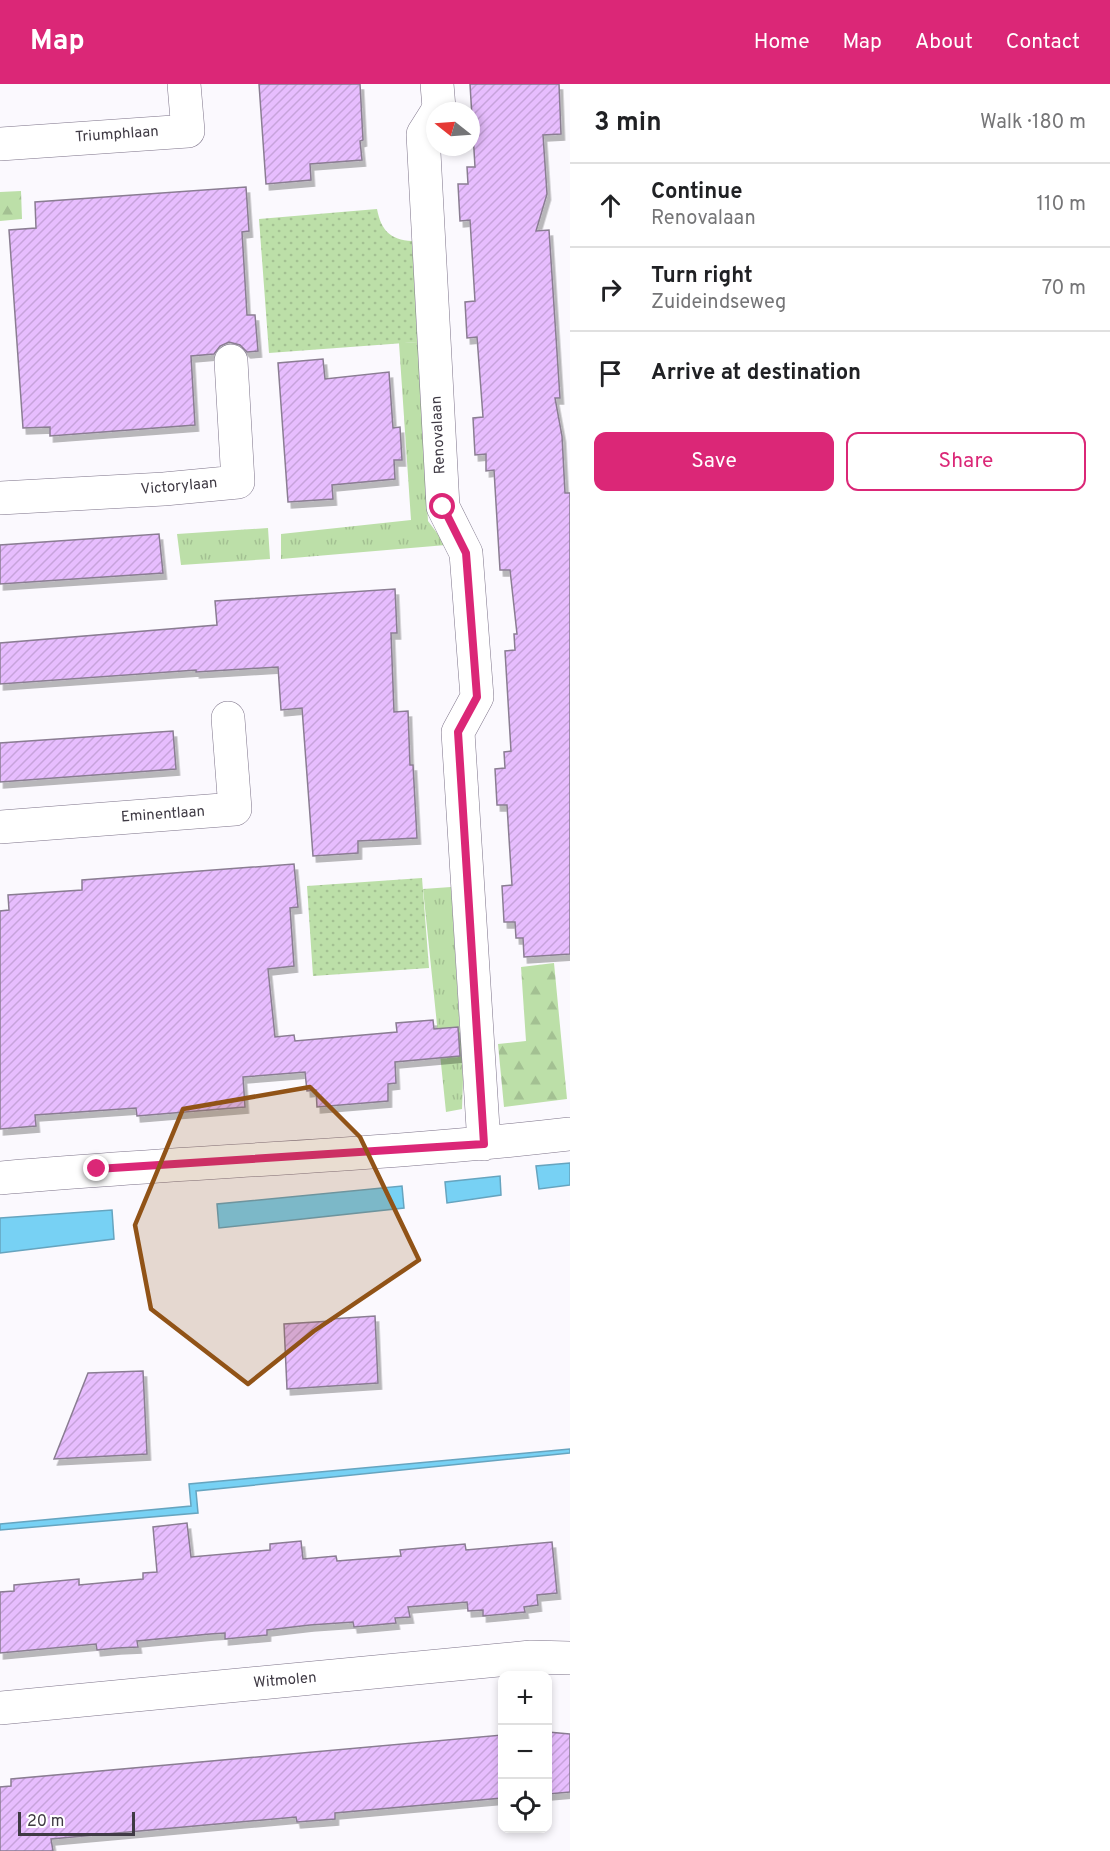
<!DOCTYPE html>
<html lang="en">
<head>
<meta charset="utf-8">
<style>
	:root { --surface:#fff; --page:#f2f2f2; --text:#202124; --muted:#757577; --line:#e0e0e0; --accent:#db2777 }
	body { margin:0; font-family:Overpass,sans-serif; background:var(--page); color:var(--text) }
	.controls { position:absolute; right:18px; bottom:18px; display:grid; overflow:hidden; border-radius:12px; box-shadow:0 3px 9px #0003 }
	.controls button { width:54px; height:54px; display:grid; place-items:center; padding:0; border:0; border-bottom:2px solid var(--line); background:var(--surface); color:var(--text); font:30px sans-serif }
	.compass { position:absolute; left:426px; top:18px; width:54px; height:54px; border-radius:50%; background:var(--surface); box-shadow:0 3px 9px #0003; rotate:287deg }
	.scale { position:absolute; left:18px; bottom:15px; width:117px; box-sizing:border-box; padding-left:6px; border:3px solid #3f3a44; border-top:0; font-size:16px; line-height:21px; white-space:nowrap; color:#3f3a44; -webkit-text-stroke:4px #fff; paint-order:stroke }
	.stop { position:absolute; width:18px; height:18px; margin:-14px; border:4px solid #db2777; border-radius:50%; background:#fff }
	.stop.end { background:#db2777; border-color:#fff; box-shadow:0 2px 6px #0008 }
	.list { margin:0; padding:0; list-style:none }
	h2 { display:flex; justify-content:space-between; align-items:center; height:78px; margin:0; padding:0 24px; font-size:26px }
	h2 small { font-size:20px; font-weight:400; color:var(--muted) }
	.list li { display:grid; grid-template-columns:39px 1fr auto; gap:18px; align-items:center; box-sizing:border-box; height:84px; padding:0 24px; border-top:2px solid var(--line) }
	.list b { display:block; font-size:22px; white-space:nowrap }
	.list p { margin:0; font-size:20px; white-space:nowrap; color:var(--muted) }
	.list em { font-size:20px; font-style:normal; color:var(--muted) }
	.actions { display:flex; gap:12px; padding:18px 24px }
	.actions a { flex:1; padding:14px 0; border:2px solid var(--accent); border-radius:12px; text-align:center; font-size:21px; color:var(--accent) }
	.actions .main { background:var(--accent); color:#fff }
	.icon { flex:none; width:33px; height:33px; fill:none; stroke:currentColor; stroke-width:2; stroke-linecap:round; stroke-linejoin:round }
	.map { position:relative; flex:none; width:570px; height:1767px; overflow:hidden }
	header { display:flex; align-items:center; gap:36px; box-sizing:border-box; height:84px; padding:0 30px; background:var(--accent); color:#fff }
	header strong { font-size:28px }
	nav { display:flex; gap:33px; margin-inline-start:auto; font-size:21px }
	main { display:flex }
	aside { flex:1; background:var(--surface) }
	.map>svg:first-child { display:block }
	.grass { fill:url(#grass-tufts) }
	.forest { fill:url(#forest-firs) }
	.park { fill:url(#park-dots) }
	.water { fill:#77d1f4; stroke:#66a4bf; stroke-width:1.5 }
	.building { fill:url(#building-hatch); stroke:#8a7d92; stroke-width:1.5; filter:url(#shadow) }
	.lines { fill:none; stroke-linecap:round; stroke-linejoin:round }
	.minor-casing { stroke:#7d7389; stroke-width:34 }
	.minor { stroke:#fff; stroke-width:33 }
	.route { stroke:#db2777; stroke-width:8 }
	.marked { fill:#915317; fill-opacity:0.2; stroke:#915317; stroke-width:4.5; stroke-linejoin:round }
	.labels { text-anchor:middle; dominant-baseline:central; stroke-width:6; stroke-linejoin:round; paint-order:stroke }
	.street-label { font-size:15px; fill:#3f3a44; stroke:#fff }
</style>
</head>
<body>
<header>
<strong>Map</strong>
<nav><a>Home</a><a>Map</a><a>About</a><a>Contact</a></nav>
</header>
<main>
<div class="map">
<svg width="570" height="1767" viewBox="0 0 570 1767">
	<defs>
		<pattern id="grass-tufts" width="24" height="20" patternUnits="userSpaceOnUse" patternTransform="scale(1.5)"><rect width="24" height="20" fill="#bcdfa8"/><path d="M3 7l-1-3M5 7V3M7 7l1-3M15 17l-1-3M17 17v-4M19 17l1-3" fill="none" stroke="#a3c092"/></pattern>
		<pattern id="forest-firs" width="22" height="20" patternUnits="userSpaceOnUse" patternTransform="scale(1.5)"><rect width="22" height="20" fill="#bcdfa8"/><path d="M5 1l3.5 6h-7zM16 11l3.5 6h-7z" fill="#a3c092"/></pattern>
		<pattern id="park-dots" width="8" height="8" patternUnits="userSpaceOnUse" patternTransform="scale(1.5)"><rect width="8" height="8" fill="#bcdfa8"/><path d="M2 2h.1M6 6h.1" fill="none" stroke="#a3c092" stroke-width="1.8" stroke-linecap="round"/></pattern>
		<pattern id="building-hatch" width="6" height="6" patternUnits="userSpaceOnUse" patternTransform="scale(1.5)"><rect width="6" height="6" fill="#e7bdfe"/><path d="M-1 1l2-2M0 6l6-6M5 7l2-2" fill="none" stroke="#c7a3db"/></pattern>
		<filter id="shadow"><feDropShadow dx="3.5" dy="6" stdDeviation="0" flood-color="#0004"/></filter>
	</defs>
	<rect width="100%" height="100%" fill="#fbf9fe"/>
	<path class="grass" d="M418 258 428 437 446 461 281 475V450L411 436 399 259Z
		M268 444 270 475 181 481 177 450Z
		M451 803 463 996 462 1025 446 1028 423 805Z"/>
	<path class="forest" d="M21 107 22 135 0 137V108Z
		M554 879 567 1015 504 1023 498 960 526 957 521 883Z"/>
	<path class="park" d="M377 125C381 146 390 156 412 157L418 258 269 269 259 135Z
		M422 794 429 884 313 892 307 802Z"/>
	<path class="water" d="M570 1079V1101L539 1105 536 1082Z
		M500 1092 501 1111 447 1119 445 1098Z
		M402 1102 404 1124 219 1144 217 1120Z
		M112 1126 114 1155 0 1169V1134Z
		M570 1365V1369L196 1407 198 1429 0 1446V1440L191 1422 189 1400Z"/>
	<path class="building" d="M259 0H360L363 56 360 57 362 76 310 80 311 96 266 100Z
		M470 0H559L561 50 543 51 547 110 536 147 549 146 560 314H555L562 352 565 409H570V870L524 873 523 854H516L515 838H504L502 802 512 801 509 754 507 721H497L495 685 505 684 504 668 511 667 505 567 515 566 514 550H517L510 486H500L494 386 486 387V370L475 371 473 334 483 333 477 253 467 254 465 218 475 217 470 136 460 137 458 100H468L467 83H475Z
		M246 103 249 147 242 148 247 231H255L258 267 247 268 240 261 229 258 220 262 214 270 191 272 195 341 50 352V343L23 344 9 146 36 144 35 118Z
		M323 275 325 295 389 288 393 344 400 343 402 376H394L395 395 332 401 333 415 288 418 278 279Z
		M159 450 163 489 0 500V461Z
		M395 505 397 549H391L394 628 408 627 410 681H413L417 754 358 757V769L313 772 302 624 281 626 278 583 196 588V586L0 600V559L217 541 215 517Z
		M173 647 176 685 0 698V659Z
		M294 780 298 823 290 824 294 882 268 885 275 953 294 951 295 957 397 948 396 939 433 936 434 945 458 943 460 972 395 978 396 999 388 1000V1017L317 1023 316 1006 307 1007 305 988 243 993 245 1023 137 1032 136 1024 35 1031 36 1042 0 1045V827L9 826 8 811 82 806V796Z
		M375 1232 378 1299 287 1305 284 1240 331 1237V1235Z
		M143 1287 147 1370 54 1375 88 1289Z
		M187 1439 191 1473 270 1466V1460L301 1457 303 1475 336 1472 337 1477 401 1472 400 1466 465 1460 466 1466 552 1458 557 1509 537 1511 538 1521 524 1523 525 1528 483 1532V1526L468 1527 467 1518 408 1523 410 1533 395 1534 396 1539 354 1543 353 1538 310 1541 267 1546V1551L225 1555V1549L210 1550 137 1557 138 1563 117 1564 97 1566 96 1560 0 1569V1508L14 1507V1501L79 1495V1501L143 1495V1489L157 1488 153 1443Z
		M548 1648 570 1650V1708L548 1710Z
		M502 1651V1714L335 1729V1735L297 1738 296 1733 51 1755 53 1767H0V1703L11 1702V1695Z"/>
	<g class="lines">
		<g class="minor-casing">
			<path id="minor" d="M437 27 439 24 437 0
				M435 31 423 50 443 423 466 469 477 613 458 648 484 1060
				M0 60 188 47 184 0
				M0 414 164 405 238 398 231 277
				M0 743 235 725 228 634
				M0 1094C190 1077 381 1072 570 1050
				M0 1624 531 1573 570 1574"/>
		</g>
		<use href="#minor" class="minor"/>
	</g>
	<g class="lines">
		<path class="route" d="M97 1085 484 1060 458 648 477 613 466 469 443 423"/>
	</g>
	<path class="marked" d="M310 1003 360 1053 419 1176 314 1247 248 1300 151 1225 135 1141 183 1025Z"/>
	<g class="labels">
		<g class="street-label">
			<text transform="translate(117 51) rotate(-4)">Triumphlaan</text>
			<text transform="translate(439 351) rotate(-93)">Renovalaan</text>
			<text transform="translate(179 403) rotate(-5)">Victorylaan</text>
			<text transform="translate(163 731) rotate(-4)">Eminentlaan</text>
			<text transform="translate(285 1597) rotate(-5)">Witmolen</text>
		</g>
	</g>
</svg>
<div class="controls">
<button>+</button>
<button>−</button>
<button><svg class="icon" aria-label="locate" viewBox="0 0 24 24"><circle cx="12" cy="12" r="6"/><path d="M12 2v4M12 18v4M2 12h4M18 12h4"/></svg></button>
</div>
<svg class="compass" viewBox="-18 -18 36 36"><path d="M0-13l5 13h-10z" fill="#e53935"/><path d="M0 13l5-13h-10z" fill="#757577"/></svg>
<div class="scale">20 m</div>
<div class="stop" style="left:443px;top:423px"></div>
<div class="stop end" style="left:97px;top:1085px"></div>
</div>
<aside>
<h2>3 min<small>Walk · 180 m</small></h2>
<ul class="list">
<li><svg class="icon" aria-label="ahead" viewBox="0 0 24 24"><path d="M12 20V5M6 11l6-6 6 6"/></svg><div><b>Continue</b><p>Renovalaan</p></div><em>110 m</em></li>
<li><svg class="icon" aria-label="right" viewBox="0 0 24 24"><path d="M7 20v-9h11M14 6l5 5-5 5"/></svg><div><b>Turn right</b><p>Zuideindseweg</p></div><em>70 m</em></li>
<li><svg class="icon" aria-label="arrive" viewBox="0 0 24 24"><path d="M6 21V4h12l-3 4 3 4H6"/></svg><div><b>Arrive at destination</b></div></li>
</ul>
<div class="actions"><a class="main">Save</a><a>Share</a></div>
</aside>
</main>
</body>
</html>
